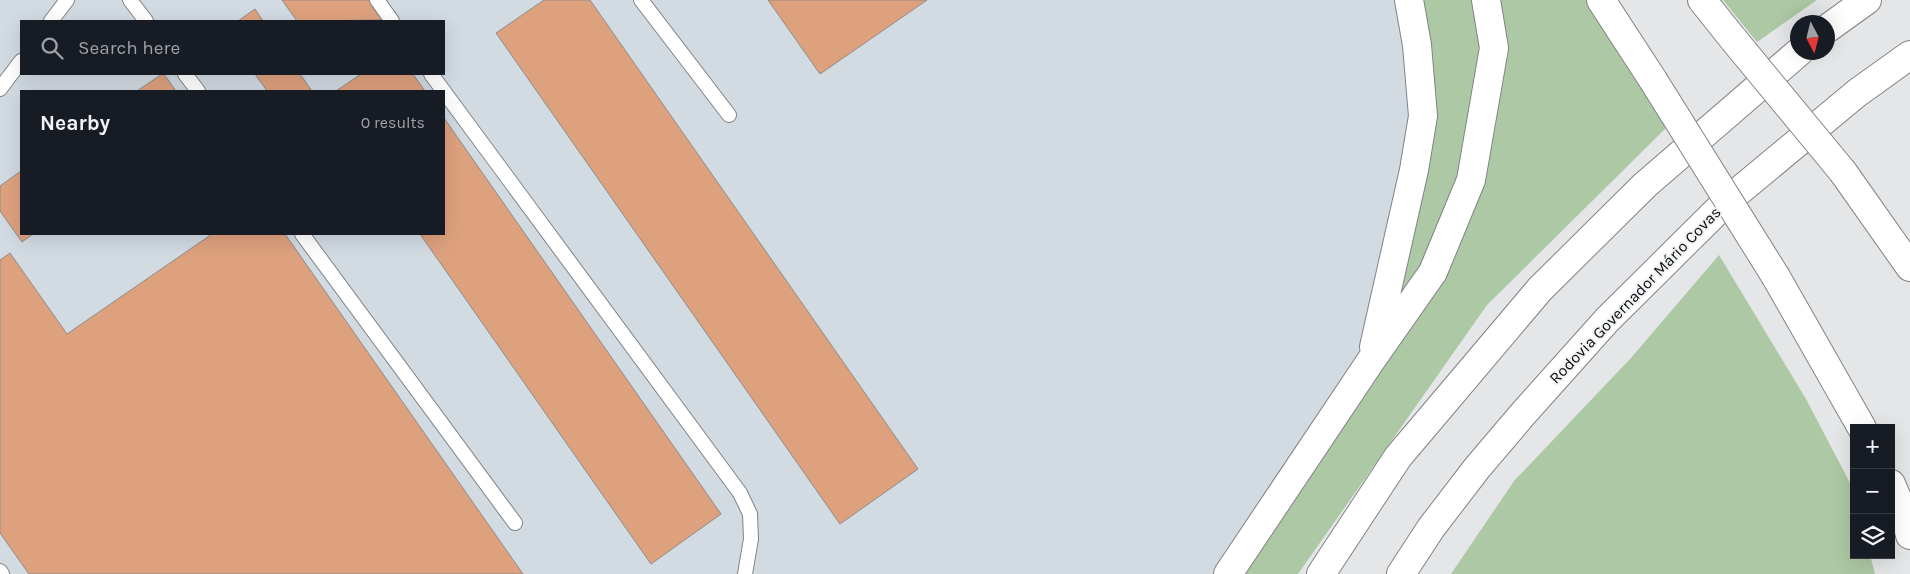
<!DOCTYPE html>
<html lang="en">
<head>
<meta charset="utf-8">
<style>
	:root { --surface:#171b24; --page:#20242c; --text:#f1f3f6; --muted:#9ea1a6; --line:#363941 }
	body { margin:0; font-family:Karla,sans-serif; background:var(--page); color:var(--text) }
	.controls { position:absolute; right:15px; bottom:15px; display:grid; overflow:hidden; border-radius:0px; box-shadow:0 5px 20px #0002 }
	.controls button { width:45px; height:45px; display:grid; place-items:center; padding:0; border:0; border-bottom:1px solid var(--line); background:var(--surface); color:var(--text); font:25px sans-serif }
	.compass { position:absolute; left:1790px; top:15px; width:45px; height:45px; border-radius:50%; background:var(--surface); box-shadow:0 5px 20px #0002; rotate:173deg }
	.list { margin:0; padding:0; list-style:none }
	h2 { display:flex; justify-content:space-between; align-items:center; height:65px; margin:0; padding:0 20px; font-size:21px }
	h2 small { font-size:16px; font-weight:400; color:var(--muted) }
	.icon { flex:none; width:28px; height:28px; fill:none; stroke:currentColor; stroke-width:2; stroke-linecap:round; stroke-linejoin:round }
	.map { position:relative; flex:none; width:1910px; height:574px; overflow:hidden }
	.search { position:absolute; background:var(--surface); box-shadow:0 5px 20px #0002; left:20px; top:20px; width:425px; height:55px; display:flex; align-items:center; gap:12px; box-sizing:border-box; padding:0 18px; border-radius:0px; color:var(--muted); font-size:19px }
	.panel { position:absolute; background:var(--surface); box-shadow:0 5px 20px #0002; left:20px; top:90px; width:425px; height:145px; border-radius:0px }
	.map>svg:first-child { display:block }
	.built { fill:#d2dae2; fill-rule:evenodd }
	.green { fill:#adc8a4 }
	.building { fill:#dea17e; stroke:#8e8b8a }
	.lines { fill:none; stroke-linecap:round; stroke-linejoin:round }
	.lane-casing { stroke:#818385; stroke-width:16 }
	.highway-casing { stroke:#818385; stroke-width:30 }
	.lane { stroke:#fff; stroke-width:14 }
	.highway { stroke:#fff; stroke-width:28 }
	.highway-bridge-casing { stroke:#818385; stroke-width:30; stroke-linecap:butt }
	.highway-bridge { stroke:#fff; stroke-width:28 }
	.labels { text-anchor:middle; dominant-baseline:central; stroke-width:4; stroke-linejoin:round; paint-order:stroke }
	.street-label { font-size:16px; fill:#0b0c0d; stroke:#f1f3f5 }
</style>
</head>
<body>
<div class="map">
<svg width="1910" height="574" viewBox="0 0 1910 574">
	<rect width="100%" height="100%" fill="#e4e6e8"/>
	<path class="built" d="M0 0H1409L1423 116 1372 359 1228 574H0ZM21 21H444V74H21ZM21 91H444V234H21Z"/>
	<path class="green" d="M1414 0H1472L1479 46 1465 170 1427 266 1387 324 1423 116Z
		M1495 0H1592L1634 68 1666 128 1487 305 1298 574H1231L1443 277Z
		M1723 0H1817L1757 42Z
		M1719 255 1806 399 1850 483 1854 498V555H1870L1875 574H1451L1514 481 1631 358Z"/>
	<path class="building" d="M282 0H370L384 20 297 21Z
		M544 0H590L918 469 840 524 496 33Z
		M768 0H927L820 74Z
		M255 9 263 21H238Z
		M162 74H164L176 91H137Z
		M255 74H300L312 91H267Z
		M361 74H413L425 91H336Z
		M444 118 721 514 651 564 420 234H444Z
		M21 171V234H33L22 242 0 211V186Z
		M212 234H285L523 574H29L0 533V260L10 253 67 334Z"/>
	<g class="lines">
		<g class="lane-casing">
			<path id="lane" d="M130 0 146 21
				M377 0 392 21
				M641 0 729 115
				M51 21 67 0
				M185 74 198 91
				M431 74 740 493 750 514 751 539 745 574
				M0 89 21 61
				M302 234 515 523
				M0 571 2 574"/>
		</g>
		<g class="highway-casing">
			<path id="highway" d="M1601 0 1653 80
				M1702 0 1734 40
				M1828 28 1867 0
				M1843 172 1910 267
				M1776 277 1862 428
				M1374 347 1414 170 1423 116 1417 45 1409 0
				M1891 484 1906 519 1910 535
				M1228 574 1372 359 1433 272 1471 180 1494 48 1486 0
				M1321 574 1398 457 1540 289 1645 185 1799 52
				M1401 574 1431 528 1477 468 1522 415 1607 320 1727 201 1857 93 1910 55"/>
		</g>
		<use href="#lane" class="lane"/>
		<use href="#highway" class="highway"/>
		<g class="highway-bridge-casing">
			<path id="highway-bridge" d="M1734 40 1843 172
				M1653 80 1776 277"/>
		</g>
		<use href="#highway-bridge" class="highway-bridge"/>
	</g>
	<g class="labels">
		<g class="street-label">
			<text transform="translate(1635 295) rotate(-46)">Rodovia Governador Mário Covas</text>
		</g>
	</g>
</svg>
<div class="controls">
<button>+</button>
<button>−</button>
<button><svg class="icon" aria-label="layers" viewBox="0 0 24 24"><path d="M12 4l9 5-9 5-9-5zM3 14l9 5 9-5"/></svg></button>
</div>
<svg class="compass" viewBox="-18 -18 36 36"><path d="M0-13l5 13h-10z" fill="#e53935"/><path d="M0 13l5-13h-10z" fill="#9ea1a6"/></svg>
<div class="search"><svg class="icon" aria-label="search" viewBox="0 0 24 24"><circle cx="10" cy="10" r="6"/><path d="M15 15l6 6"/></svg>Search here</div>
<section class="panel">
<h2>Nearby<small>0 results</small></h2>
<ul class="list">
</ul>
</section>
</div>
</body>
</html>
